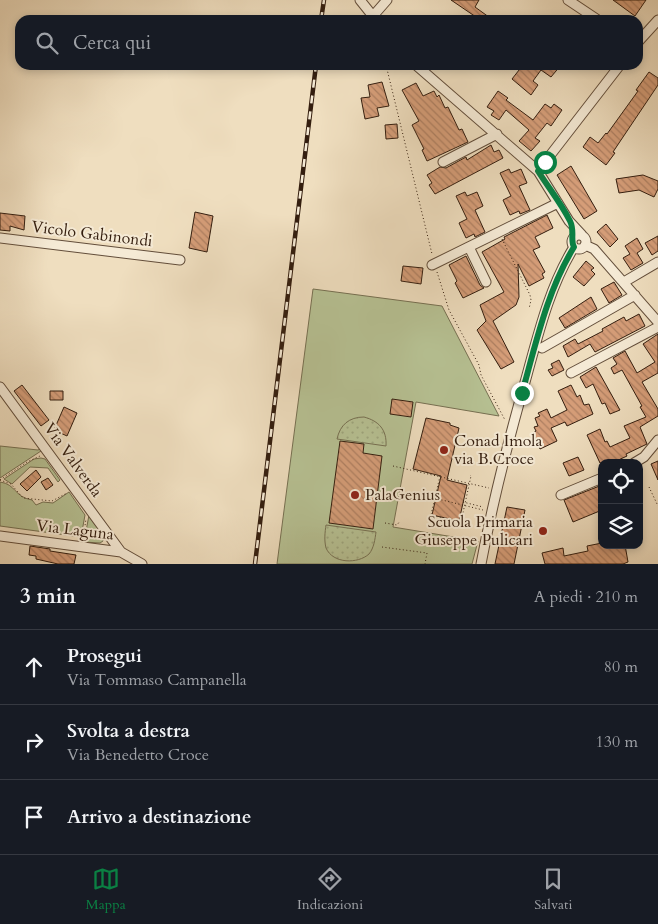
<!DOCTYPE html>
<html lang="it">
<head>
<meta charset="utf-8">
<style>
	:root { --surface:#171b24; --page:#242831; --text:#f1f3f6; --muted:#9ea1a6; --line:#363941; --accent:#0b8043 }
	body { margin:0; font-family:Cardo,serif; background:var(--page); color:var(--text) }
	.controls { position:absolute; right:15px; bottom:15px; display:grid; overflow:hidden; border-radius:10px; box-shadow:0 2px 8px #0003 }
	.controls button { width:45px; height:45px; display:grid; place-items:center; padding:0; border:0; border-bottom:1px solid var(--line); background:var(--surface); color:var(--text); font:25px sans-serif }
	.stop { position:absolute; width:15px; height:15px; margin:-11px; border:4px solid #0b8043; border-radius:50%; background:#fff }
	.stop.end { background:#0b8043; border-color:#fff; box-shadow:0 1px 5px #0008 }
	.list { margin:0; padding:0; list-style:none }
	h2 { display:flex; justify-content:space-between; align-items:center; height:65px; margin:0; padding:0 20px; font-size:21px }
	h2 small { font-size:16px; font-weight:400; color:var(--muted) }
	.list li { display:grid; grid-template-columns:32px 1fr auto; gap:15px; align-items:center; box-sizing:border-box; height:75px; padding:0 20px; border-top:1px solid var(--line) }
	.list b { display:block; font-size:19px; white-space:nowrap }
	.list p { margin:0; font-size:16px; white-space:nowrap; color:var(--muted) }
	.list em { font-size:16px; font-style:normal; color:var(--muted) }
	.icon { flex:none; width:28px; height:28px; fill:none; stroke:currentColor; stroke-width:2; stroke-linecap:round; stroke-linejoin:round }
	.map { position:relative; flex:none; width:658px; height:564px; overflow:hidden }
	.search { position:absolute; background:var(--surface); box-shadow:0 2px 8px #0003; left:15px; right:15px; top:15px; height:55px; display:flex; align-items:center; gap:12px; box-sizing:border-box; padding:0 18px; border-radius:15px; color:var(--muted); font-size:19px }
	.sheet { height:290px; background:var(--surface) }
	nav { display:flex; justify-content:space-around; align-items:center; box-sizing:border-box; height:70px; border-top:1px solid var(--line); background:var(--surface); font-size:14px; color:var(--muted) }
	nav a { display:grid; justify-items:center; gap:2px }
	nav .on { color:var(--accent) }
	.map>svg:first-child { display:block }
	.green { fill:#b7c294; stroke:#767052 }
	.garden { fill:url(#garden-dots); stroke:#767052 }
	.building { fill:url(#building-back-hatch); stroke:#341e0f }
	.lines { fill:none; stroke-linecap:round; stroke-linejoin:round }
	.minor-casing { stroke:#634e3b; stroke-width:11 }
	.path { stroke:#341e0f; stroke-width:1; stroke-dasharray:1 2.5; stroke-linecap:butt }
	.minor { stroke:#f5ead5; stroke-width:9 }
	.rail-casing { stroke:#341e0f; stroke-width:4.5 }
	.rail { stroke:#f5ead5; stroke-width:2.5; stroke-dasharray:8; stroke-linecap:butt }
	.route { stroke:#0b8043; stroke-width:6 }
	.poi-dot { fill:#8f2418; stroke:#f5ead5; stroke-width:2 }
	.labels { text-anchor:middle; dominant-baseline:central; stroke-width:4; stroke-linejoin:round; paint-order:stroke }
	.street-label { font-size:16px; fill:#341e0f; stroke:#f5ead5 }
	.poi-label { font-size:16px; fill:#341e0f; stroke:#f5ead5; text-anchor:start }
</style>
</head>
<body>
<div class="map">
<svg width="658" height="564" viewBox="0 0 658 564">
	<defs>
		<pattern id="garden-dots" width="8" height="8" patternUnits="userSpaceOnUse" patternTransform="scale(1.25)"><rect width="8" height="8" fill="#b7c294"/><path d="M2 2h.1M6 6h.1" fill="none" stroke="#9ea67e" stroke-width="1.8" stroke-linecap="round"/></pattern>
		<pattern id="building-back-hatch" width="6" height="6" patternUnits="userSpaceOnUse" patternTransform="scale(1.25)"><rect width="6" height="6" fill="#d59d78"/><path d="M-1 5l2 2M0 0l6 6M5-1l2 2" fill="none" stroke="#ae7f61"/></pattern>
	</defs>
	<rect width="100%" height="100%" fill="#efdebf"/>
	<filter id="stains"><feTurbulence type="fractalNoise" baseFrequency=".004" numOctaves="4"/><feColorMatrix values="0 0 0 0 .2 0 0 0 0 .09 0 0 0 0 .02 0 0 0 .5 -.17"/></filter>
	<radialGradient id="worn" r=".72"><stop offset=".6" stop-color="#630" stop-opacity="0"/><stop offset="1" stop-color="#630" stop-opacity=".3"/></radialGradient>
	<path class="green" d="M313 289 442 306 499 416 416 402 393 527 478 541 472 564H277Z
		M0 446 38 450 40 449 41 451 0 478Z
		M41 458 45 459 60 480 58 482 48 468 30 467 12 484 4 479 34 459Z
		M0 482C16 484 14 497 32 500L36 505 43 502 53 503 69 492 85 515 81 537 0 526Z
		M89 515 103 535V541L100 543 84 542Z"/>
	<path class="garden" d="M364 417C379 421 387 430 386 446L337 439C340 425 349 417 364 417Z
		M326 525 376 532C375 539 374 548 369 554 358 564 333 564 326 548 324 540 325 532 326 525Z"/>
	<path class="building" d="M451 0H479L475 7 493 20H474L476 17Z
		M613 0H646L635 16Z
		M523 65H561L551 77 541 70 533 81 538 85 531 95 512 79Z
		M649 72 658 78V85L619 143 613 152 615 153 606 165 583 147 590 137 598 143 606 133 607 134 638 91 636 90Z
		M382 82 389 106 377 108 379 116 365 119 361 98 370 97 368 85Z
		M416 83 423 96 434 91 437 97 439 95 445 108 448 107 459 130 462 129 468 142 427 161 422 150 424 149 412 125 419 121 402 90Z
		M498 91 508 98 506 100 533 120 545 104 551 108 554 104 562 110 551 126 547 123 535 138 540 141 531 151 519 141 529 130 506 110 499 120 491 115 494 111 487 107Z
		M397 124 398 138 386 139 385 125Z
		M491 145 494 152 499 150 503 158 435 194 429 185 432 183 427 175 440 167 446 168 466 157 467 160Z
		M571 166 597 211 584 219 557 175Z
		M509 169 511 173 521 169 527 183 519 186 530 210 520 214 519 211 510 215 503 200 511 196 500 173Z
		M643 175 658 181V189L654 197 639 190 619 193 616 179Z
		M465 192 467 196 477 192 483 206 475 210 485 232 475 237 474 234 466 238 459 223 467 219 456 196Z
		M195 212 213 216 207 252 189 248Z
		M0 213 25 216 24 230 10 226V231L0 230Z
		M547 215 553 228 535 237 540 247 533 250 545 272 542 274 544 278 529 286 518 264 519 297 516 305 493 321 514 362 501 369 477 330 486 321 480 305 504 292 482 252 505 239 504 237 508 235Z
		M606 224 618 239 610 247 597 232Z
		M658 236V251L652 255 645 243Z
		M637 238 643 249 637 253 643 263 631 270 623 258 630 254 625 246Z
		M466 256 480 285 484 288 463 298 455 283 457 281 449 265Z
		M586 261 594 268 591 270 595 274 584 286 573 277Z
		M403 266 423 268 421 284 401 281Z
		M614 282 622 295 609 303 601 289Z
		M591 297 597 309 565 328 559 318Z
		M639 314 645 326 595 352 590 344 568 357 563 346 575 339 578 344 603 331 602 329 624 317 626 321Z
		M658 334V373L642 382 658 409V416L640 427 647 444 626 454 627 456 612 463H600L587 435 600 429 605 442 607 441 610 447 630 438 624 426 646 417 640 407 642 406 622 370 614 374 611 368 617 364 613 358 625 351 637 373 655 362 643 344Z
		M559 360 564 370 552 376 548 370 553 368 551 364Z
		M596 367 620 410 610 414 605 403 602 404 593 384 586 388 580 377Z
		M22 385 49 420 41 426 14 391Z
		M571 385 577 397 580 395 584 405 589 404 593 414 567 426 565 422 551 428 557 441 540 449 533 433 536 431 534 427 538 426 535 418 540 416 538 413 547 409 551 418 567 410 558 391Z
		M50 391H63V400H50Z
		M392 399 413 402 411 417 390 414Z
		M64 407 77 413 67 436 54 430Z
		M426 418 450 423V425L459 428 447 480 467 485 459 521 432 515 441 476 413 469Z
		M340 441 364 444 363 453 382 456 373 529 329 523Z
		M578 457 584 470 569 476 563 463Z
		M658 461V480L651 464Z
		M36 470 41 477 27 491 20 484Z
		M48 478 53 485 46 490 41 482Z
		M602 485V510L573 522 564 500Z
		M507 507 525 510 514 564H495Z
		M602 543V545H625L628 562 623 564H545L542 553 563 548 564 556 588 551 587 546Z
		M30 546 50 549V551L76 555 74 564H58L36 559V556L29 555Z"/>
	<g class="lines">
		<g class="minor-casing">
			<path id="minor" d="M360 0 376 20
				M568 0 598 20
				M373 16 387 0
				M638 42 658 20
				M416 65 538 171 569 221 582 235
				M443 162 497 134
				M538 171 620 65
				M572 242a7 7 0 1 1 14 0a7 7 0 1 1-14 0Z
				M0 238 180 260
				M585 245 594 249 658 322
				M469 247 486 282
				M432 265 558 203
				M624 282 658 262
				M542 348 635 295
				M571 373 658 327
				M0 387 121 552
				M634 463 644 457 658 440
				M561 495 602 478
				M0 536 121 552 142 564
				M481 564C493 500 509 438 527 375 539 331 550 286 574 247"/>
		</g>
		<path class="path" d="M386 65 432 254
			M502 239 530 295 531 300 529 309
			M437 272 449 310 479 365 481 375 505 420
			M393 466 489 488
			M440 476 431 515 461 522 471 476 470 475
			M0 480 27 462 40 456
			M0 480 11 484 23 498 52 501 67 493
			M649 487 658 506
			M438 499 483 510
			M463 502 483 507
			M385 523 397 525 400 521
			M83 539 86 519
			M382 547 427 553 425 564"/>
		<use href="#minor" class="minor"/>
		<g class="rail-casing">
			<path id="rail" d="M321 20 324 0
				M255 564 316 65"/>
		</g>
		<use href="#rail" class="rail"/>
	</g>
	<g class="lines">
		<path class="route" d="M522 393C536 343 547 291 574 247 570 240 575 231 570 221 561 203 548 187 538 171L545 162"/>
	</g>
	<g class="poi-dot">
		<circle cx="444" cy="450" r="5"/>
		<circle cx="355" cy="495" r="5"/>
		<circle cx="543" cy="531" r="5"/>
	</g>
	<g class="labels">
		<g class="street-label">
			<text transform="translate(92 234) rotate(7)">Vicolo Gabinondi</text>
			<text transform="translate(73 460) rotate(54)">Via Valverda</text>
			<text transform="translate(75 530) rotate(7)">Via Laguna</text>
		</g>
		<g class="poi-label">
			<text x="454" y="441">Conad Imola<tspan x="454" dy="18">via B.Croce</tspan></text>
			<text x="365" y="495">PalaGenius</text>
			<text x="533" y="522" text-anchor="end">Scuola Primaria<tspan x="533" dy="18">Giuseppe Pulicari</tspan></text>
		</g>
	</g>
	<rect width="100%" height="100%" filter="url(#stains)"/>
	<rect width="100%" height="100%" fill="url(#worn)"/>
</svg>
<div class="controls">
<button><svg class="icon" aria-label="locate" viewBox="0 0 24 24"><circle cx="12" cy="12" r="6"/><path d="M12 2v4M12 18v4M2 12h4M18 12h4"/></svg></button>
<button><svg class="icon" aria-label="layers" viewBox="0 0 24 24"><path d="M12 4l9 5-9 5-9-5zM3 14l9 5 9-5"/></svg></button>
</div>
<div class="stop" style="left:545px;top:162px"></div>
<div class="stop end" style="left:522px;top:393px"></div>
<div class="search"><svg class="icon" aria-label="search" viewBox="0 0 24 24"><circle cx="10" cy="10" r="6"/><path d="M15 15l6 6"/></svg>Cerca qui</div>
</div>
<section class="sheet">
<h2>3 min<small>A piedi · 210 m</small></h2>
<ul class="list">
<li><svg class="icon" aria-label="ahead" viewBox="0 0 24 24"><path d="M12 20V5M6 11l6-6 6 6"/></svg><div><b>Prosegui</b><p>Via Tommaso Campanella</p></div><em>80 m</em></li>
<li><svg class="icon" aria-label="right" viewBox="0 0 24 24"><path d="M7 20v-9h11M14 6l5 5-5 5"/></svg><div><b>Svolta a destra</b><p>Via Benedetto Croce</p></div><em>130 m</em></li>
<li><svg class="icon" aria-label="arrive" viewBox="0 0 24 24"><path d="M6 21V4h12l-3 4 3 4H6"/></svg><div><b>Arrivo a destinazione</b></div></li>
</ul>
</section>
<nav>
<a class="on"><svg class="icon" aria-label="map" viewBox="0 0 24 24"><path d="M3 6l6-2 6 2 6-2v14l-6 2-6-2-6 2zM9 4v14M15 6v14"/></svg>Mappa</a>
<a><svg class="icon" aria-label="directions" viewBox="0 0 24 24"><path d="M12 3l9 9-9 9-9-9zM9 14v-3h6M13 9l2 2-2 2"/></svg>Indicazioni</a>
<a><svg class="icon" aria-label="saved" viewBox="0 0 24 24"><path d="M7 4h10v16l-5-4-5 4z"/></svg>Salvati</a>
</nav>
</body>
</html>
